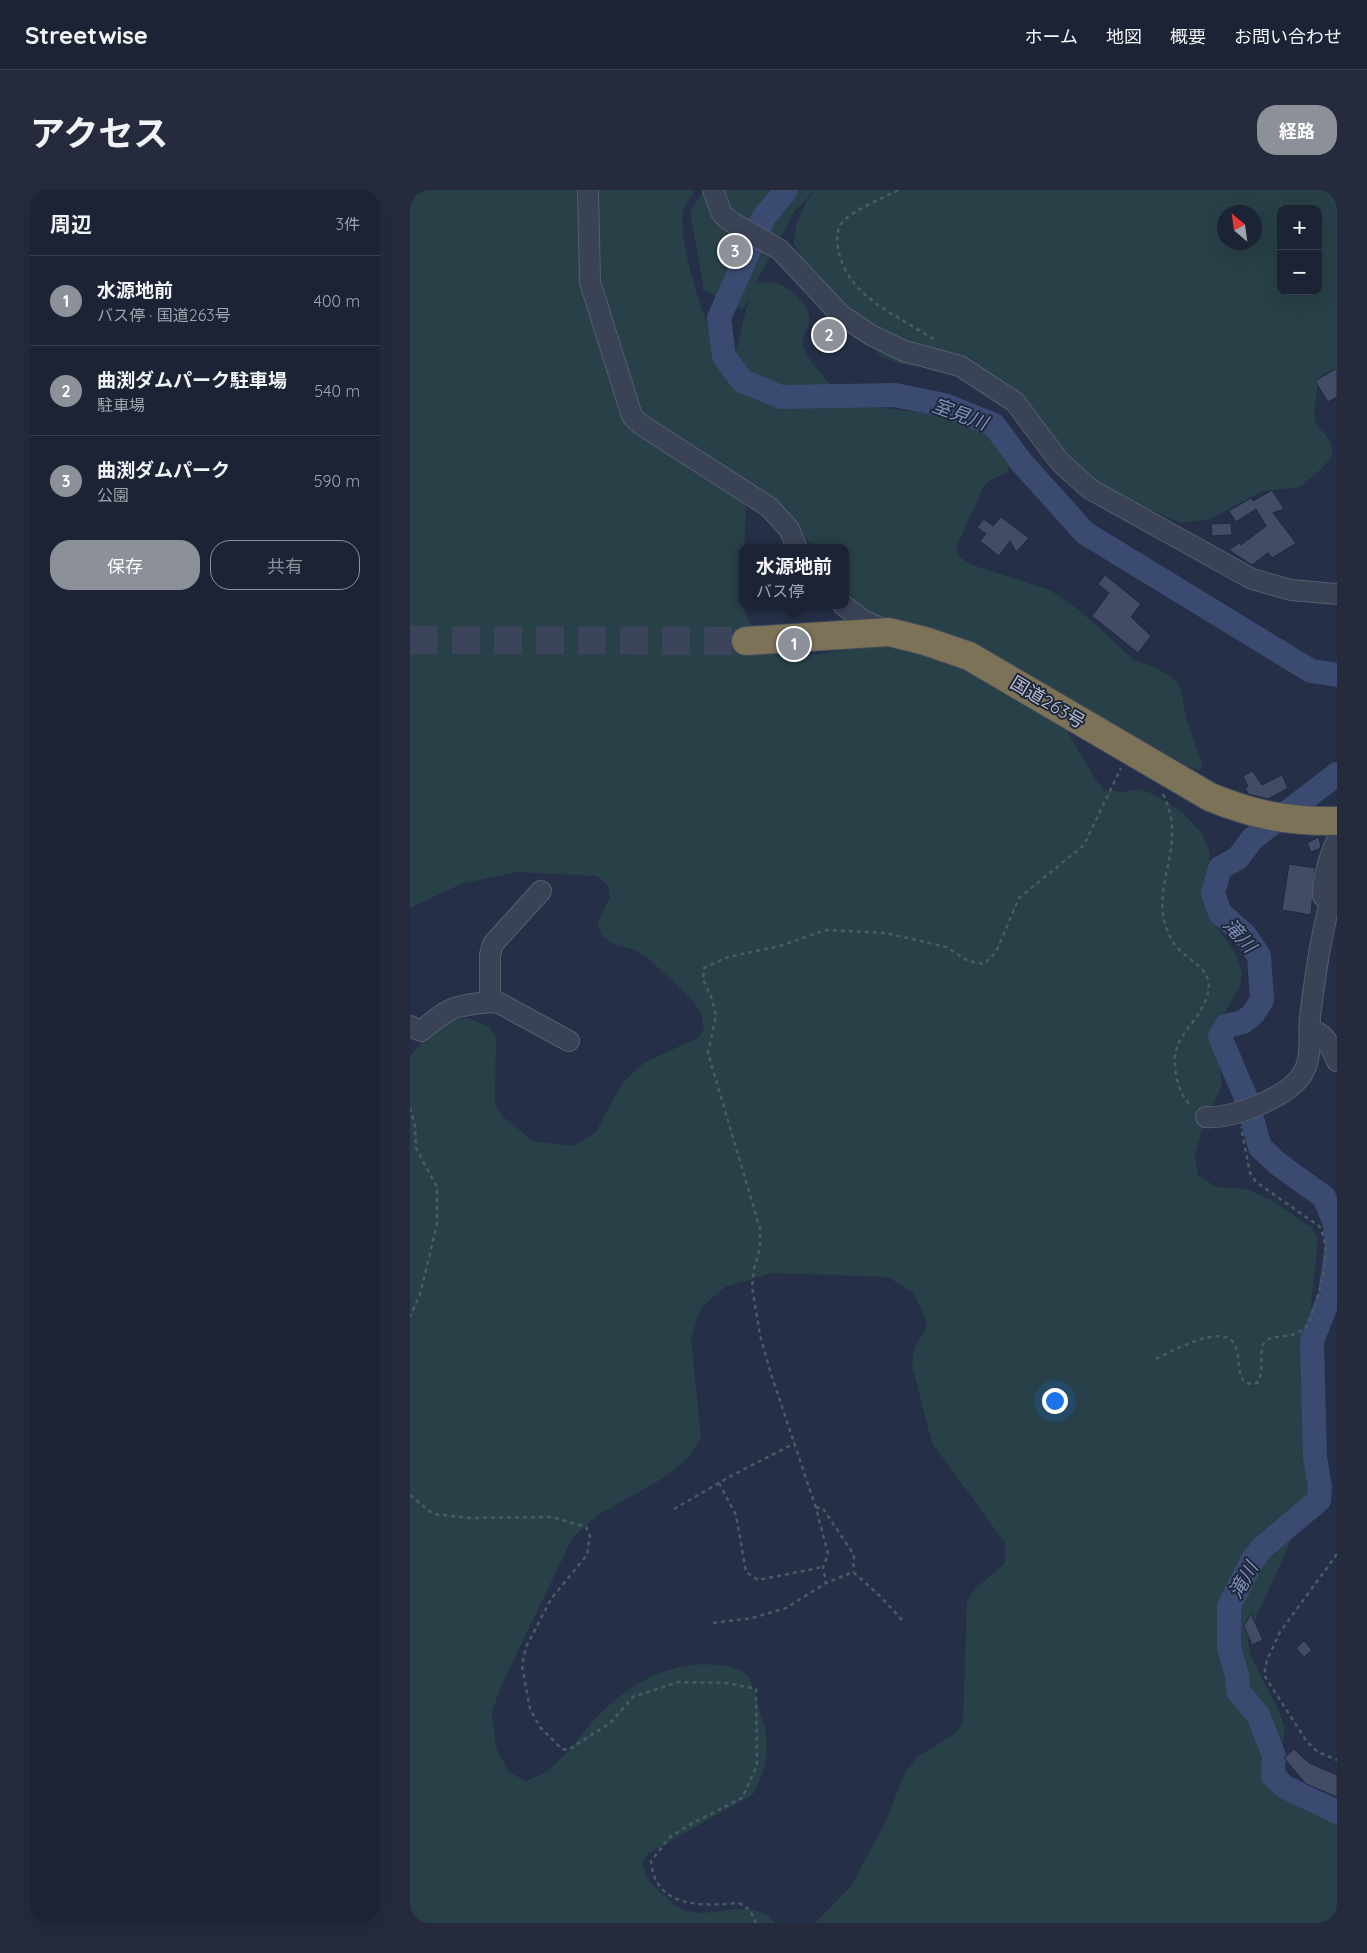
<!DOCTYPE html>
<html lang="ja">
<head>
<meta charset="utf-8">
<style>
	:root { --surface:#1c2335; --page:#252b3d; --text:#f1f3f6; --muted:#a0a4ad; --line:#3a4050; --accent:#8c9099 }
	body { margin:0; font-family:Quicksand,"Noto Sans JP",sans-serif; background:var(--page); color:var(--text) }
	.controls { position:absolute; right:15px; top:15px; display:grid; overflow:hidden; border-radius:10px; box-shadow:0 5px 20px #0002 }
	.controls button { width:45px; height:45px; display:grid; place-items:center; padding:0; border:0; border-bottom:1px solid var(--line); background:var(--surface); color:var(--text); font:25px sans-serif }
	.compass { position:absolute; left:807px; top:15px; width:45px; height:45px; border-radius:50%; background:var(--surface); box-shadow:0 5px 20px #0002; rotate:331deg }
	.you { position:absolute; left:644px; top:1210px; width:18px; height:18px; margin:-12px; border:4px solid #fff; border-radius:50%; background:#1a73e8; box-shadow:0 0 0 8px #1a73e833 }
	.badge { display:grid; place-items:center; width:32px; height:32px; border-radius:50%; background:var(--accent); color:#fff; font-size:16px; font-weight:700 }
	.pin { position:absolute; translate:-50% -50%; border:2px solid #fff; box-shadow:0 1px 5px #0006 }
	.popup { position:absolute; left:329px; top:354px; width:110px; height:65px; box-sizing:border-box; display:grid; place-content:center; border-radius:10px; background:var(--surface); filter:drop-shadow(0 1px 4px #0005); font-size:16px; white-space:nowrap; color:var(--muted) }
	.popup b { font-size:19px; color:var(--text) }
	.popup::after { content:''; position:absolute; left:50%; top:100%; margin-left:-10px; border:10px solid transparent; border-top-color:var(--surface) }
	.list { margin:0; padding:0; list-style:none }
	h2 { display:flex; justify-content:space-between; align-items:center; height:65px; margin:0; padding:0 20px; font-size:21px }
	h2 small { font-size:16px; font-weight:400; color:var(--muted) }
	.list li { display:grid; grid-template-columns:32px 1fr auto; gap:15px; align-items:center; box-sizing:border-box; height:90px; padding:0 20px; border-top:1px solid var(--line) }
	.list b { display:block; font-size:19px; white-space:nowrap }
	.list p { margin:0; font-size:16px; white-space:nowrap; color:var(--muted) }
	.list em { font-size:16px; font-style:normal; color:var(--muted) }
	.actions { display:flex; gap:10px; padding:15px 20px }
	.actions a { flex:1; padding:11px 0; border:1px solid var(--accent); border-radius:20px; text-align:center; font-size:18px; color:var(--accent) }
	.actions .main { background:var(--accent); color:#fff }
	.map { position:relative; flex:none; width:927px; height:1733px; overflow:hidden; border-radius:20px }
	header { display:flex; align-items:center; gap:30px; box-sizing:border-box; height:70px; padding:0 25px; background:var(--surface); border-bottom:1px solid var(--line) }
	header strong { font-size:24px }
	nav { display:flex; gap:28px; margin-inline-start:auto; font-size:18px }
	.intro { display:flex; align-items:center; justify-content:space-between; box-sizing:border-box; height:120px; padding:0 30px }
	h1 { margin:0; font-size:35px }
	.button { padding:12px 22px; border-radius:20px; background:var(--accent); color:#fff; font-size:18px; font-weight:700 }
	main { display:flex; gap:30px; padding:0 30px }
	aside { flex:1; background:var(--surface); border-radius:20px; box-shadow:0 5px 20px #0002 }
	.map>svg:first-child { display:block }
	.green { fill:#284047; fill-rule:evenodd }
	.lines { fill:none; stroke-linecap:round; stroke-linejoin:round }
	.river { stroke:#3a4a70; stroke-width:24 }
	.building { fill:#424c67; stroke:#21293d }
	.highway-tunnel { stroke:#3b445b; stroke-width:28; stroke-dasharray:28 14; stroke-linecap:butt }
	.minor-casing { stroke:#565d70; stroke-width:22 }
	.highway-casing { stroke:#424a5d; stroke-width:30 }
	.path { stroke:#465d63; stroke-width:2.5; stroke-dasharray:4 4; stroke-linecap:butt }
	.minor { stroke:#3a4256; stroke-width:20 }
	.highway { stroke:#7c7257; stroke-width:28 }
	.labels { text-anchor:middle; dominant-baseline:central; stroke-width:4; stroke-linejoin:round; paint-order:stroke }
	.street-label { font-size:18px; fill:#b8becf; stroke:#1f273b }
	.water-label { font-size:19px; font-style:italic; fill:#7d8eb8; stroke:#1f273b }
</style>
</head>
<body>
<header>
<strong>Streetwise</strong>
<nav><a>ホーム</a><a>地図</a><a>概要</a><a>お問い合わせ</a></nav>
</header>
<div class="intro"><h1>アクセス</h1><a class="button">経路</a></div>
<main>
<aside>
<h2>周辺<small>3件</small></h2>
<ul class="list">
<li><span class="badge">1</span><div><b>水源地前</b><p>バス停 · 国道263号</p></div><em>400 m</em></li>
<li><span class="badge">2</span><div><b>曲渕ダムパーク駐車場</b><p>駐車場</p></div><em>540 m</em></li>
<li><span class="badge">3</span><div><b>曲渕ダムパーク</b><p>公園</p></div><em>590 m</em></li>
</ul>
<div class="actions"><a class="main">保存</a><a>共有</a></div>
</aside>
<div class="map">
<svg width="927" height="1733" viewBox="0 0 927 1733">
	<rect width="100%" height="100%" fill="#252f47"/>
	<path class="green" d="M0 0H285C282 5 277 11 275 16 262 48 304 157 319 189L339 108 332 120 294 100 280 22 294 0H405L384 22 346 93C351 93 356 91 361 92 377 94 403 115 399 133 398 140 392 147 393 155 395 167 418 193 427 200 469 231 527 212 569 239 581 246 591 262 599 273L598 282 579 291 574 296 546 358 550 367 559 374 640 400 668 419 724 470 743 476 763 488 771 499 776 527 792 574 790 580 782 578 646 505 469 431 435 406V358H403L377 322 337 293 332 414 338 429 359 462 378 469 475 453 545 469 656 539 685 589 694 600 712 602 730 599 743 604 772 622 791 642 800 663 793 708 797 723 825 762 832 783 830 797 813 825 806 843 812 895 791 943 785 965 788 985 806 997 837 999 863 1011 902 1038 908 1048 894 1185 905 1298 848 1423 838 1451 841 1466 869 1521 875 1539 869 1575C881 1596 906 1606 927 1618V1733H405L441 1696 477 1629 493 1586 507 1567 546 1543 553 1531 557 1411 564 1400 595 1373V1353L522 1253 502 1176 504 1158 517 1137 513 1123 503 1103 478 1087 362 1083 315 1097 291 1118 281 1148 291 1248 278 1268 250 1290 188 1325 163 1347 91 1496 82 1522 86 1558 99 1582 116 1591C123 1588 131 1585 137 1581 160 1563 176 1536 197 1517 227 1489 267 1470 308 1475 318 1476 332 1478 338 1487 346 1499 348 1518 353 1531 361 1556 356 1581 343 1604L238 1664 232 1672C236 1688 241 1696 255 1706 260 1711 267 1718 274 1720 303 1731 342 1704 365 1733H0V866L24 840 40 830 58 828 80 837 86 847 85 915 92 926 123 951 163 956 185 943 213 892 235 872 288 848 294 838 290 821 282 810 238 768 223 759 205 755 191 745 188 732 200 707 198 696 187 686 107 682 51 694 0 718Z
		M406 0H927V179L916 182 909 188 904 223 906 234 919 249 923 262 920 269 911 279 890 297 853 301 800 329 770 333 686 295 563 184 491 174 472 167 410 104 384 53 386 34 397 10ZM871 19H908V101H871ZM814 22H844V52H814Z"/>
	<g class="lines">
		<path class="river" d="M376 0 354 27 309 128 314 166 332 191 371 207 485 205 534 215 584 235 612 273 675 343 901 481 927 485
			M927 584 842 649 828 668 810 678 803 703 810 723 835 745 849 766 852 810 843 824 833 832 816 836 810 847 836 908 850 957 868 974 914 1007 924 1031 927 1053
			M921 1097 927 1055
			M918 1110 902 1151 905 1267 910 1297 909 1310 852 1358 842 1371 819 1416V1457L827 1486 828 1501 848 1525 864 1566 863 1586 875 1597 927 1622"/>
	</g>
	<path class="building" d="M927 178V207L918 212 905 191Z
		M862 300 874 319 863 323 886 353 862 368 858 363 842 375 819 360 829 353 831 355 856 336 846 319 826 332 819 321 841 308 843 311Z
		M591 327 619 348 606 362 600 351 589 366 570 351 576 344 567 337 574 329 583 336Z
		M821 333 822 345 802 346 801 334Z
		M695 385 731 414 721 427 741 446 728 463 682 426 699 403 688 394Z
		M842 581 852 595 872 585 878 598 858 609 838 604 835 598 838 596 833 586Z
		M909 647 911 658 901 662 897 653Z
		M879 674 905 678 901 725 872 720Z
		M841 1424 853 1450 842 1455 834 1436Z
		M894 1451 902 1460 894 1467 886 1458Z
		M884 1559 899 1573 927 1585V1607L896 1594 874 1568Z"/>
	<g class="lines">
		<path class="highway-tunnel" d="M0 450 336 451"/>
		<g class="minor-casing">
			<path id="minor" d="M178 0 180 92 222 226 230 234 359 317 379 339 387 358
				M303 0 312 24 320 31 370 60 431 125 461 145 494 161 550 176 605 212 650 272 680 299 842 389 881 400 927 404
				M433 415 453 430 477 441
				M913 706C913 686 919 668 927 650
				M80 812 89 813 159 851
				M0 836 11 841C40 817 42 816 80 812V765L83 754 131 701
				M899 840C916 842 920 857 927 871
				M796 927C823 929 879 907 893 883 903 866 898 845 900 827 906 780 912 734 927 689"/>
		</g>
		<g class="highway-casing">
			<path id="highway" d="M336 451 479 442 515 451 559 466 800 607C844 625 880 632 927 631"/>
		</g>
		<path class="path" d="M488 0C472 9 442 20 432 33 426 40 427 51 428 59 438 109 489 125 526 151
			M753 604C777 652 745 688 754 730 756 739 760 748 765 755 778 772 808 779 796 809 785 839 759 846 766 884 768 897 773 908 782 917
			M0 918 5 936 6 958 27 997V1035L10 1104 0 1127
			M746 1169C762 1161 797 1142 815 1147 840 1154 817 1200 847 1193 854 1182 850 1171 852 1158 855 1144 871 1148 881 1145 888 1144 893 1139 898 1135 907 1110 925 1061 909 1036L846 992 840 983 831 937
			M309 1293 326 1325 336 1382 348 1390 413 1377
			M0 1305 23 1324 60 1328 142 1327 176 1337 180 1346 177 1365 141 1409 116 1457 112 1476 120 1519 130 1537 152 1559 158 1560 200 1533 223 1507 268 1492 318 1493 346 1499 347 1575 332 1608 281 1634 260 1647 241 1671C245 1719 293 1716 328 1713 339 1716 341 1723 346 1733
			M406 1318 412 1317 444 1365 443 1382
			M264 1319 321 1286 385 1253
			M927 1364 870 1442 857 1470 854 1485 897 1552 908 1562 927 1570
			M492 1430 470 1406 443 1382 416 1393 413 1377 418 1364 406 1318 361 1184 350 1145 342 1097 344 1079 350 1058V1039L298 863 306 826 302 809 293 789 294 778 318 767 370 756 416 740 476 743 536 757 558 771 574 774 586 762 609 708 674 655 711 578
			M303 1433 342 1428 376 1418 416 1393"/>
		<use href="#minor" class="minor"/>
		<use href="#highway" class="highway"/>
	</g>
	<g class="labels">
		<g class="street-label">
			<text transform="translate(638 512) rotate(31)">国道263号</text>
		</g>
		<g class="water-label">
			<text transform="translate(550 224) rotate(20)">室見川</text>
			<text transform="translate(830 745) rotate(48)">滝川</text>
			<text transform="translate(833 1390) rotate(-60)">滝川</text>
		</g>
	</g>
</svg>
<div class="controls">
<button>+</button>
<button>−</button>
</div>
<svg class="compass" viewBox="-18 -18 36 36"><path d="M0-13l5 13h-10z" fill="#e53935"/><path d="M0 13l5-13h-10z" fill="#a0a4ad"/></svg>
<div class="you"></div>
<div class="pin badge" style="left:384px;top:454px">1</div>
<div class="popup"><b>水源地前</b>バス停</div>
<div class="pin badge" style="left:419px;top:145px">2</div>
<div class="pin badge" style="left:325px;top:61px">3</div>
</div>
</main>
</body>
</html>
